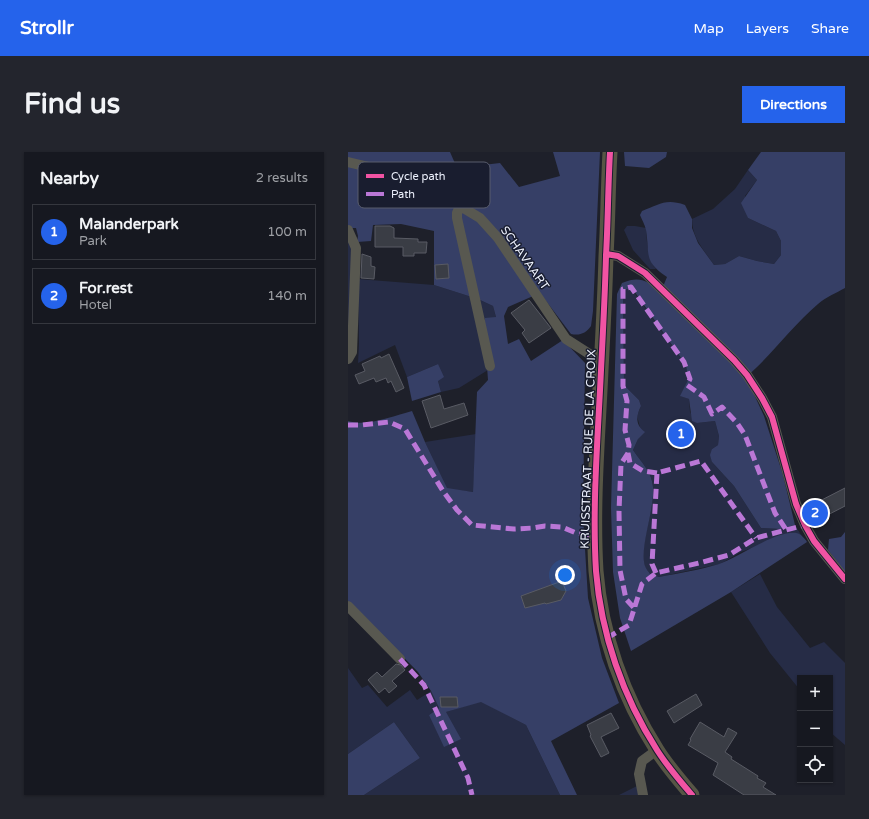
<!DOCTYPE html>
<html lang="en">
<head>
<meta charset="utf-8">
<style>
	:root { --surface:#161820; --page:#23252d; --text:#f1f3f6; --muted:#9ea0a5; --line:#35373e; --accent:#2563eb }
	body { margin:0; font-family:"Varela Round",sans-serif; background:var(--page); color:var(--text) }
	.controls { position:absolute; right:12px; bottom:12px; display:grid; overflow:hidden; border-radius:0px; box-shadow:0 1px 3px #0004 }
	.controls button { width:36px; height:36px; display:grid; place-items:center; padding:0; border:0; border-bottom:1px solid var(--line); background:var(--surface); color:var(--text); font:20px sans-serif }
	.you { position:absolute; left:217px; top:423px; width:14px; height:14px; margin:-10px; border:3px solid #fff; border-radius:50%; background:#1a73e8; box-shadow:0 0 0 6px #1a73e833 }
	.badge { display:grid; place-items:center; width:26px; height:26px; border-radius:50%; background:var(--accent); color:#fff; font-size:13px; font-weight:700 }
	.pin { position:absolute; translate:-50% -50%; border:2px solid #fff; box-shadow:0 1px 4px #0006 }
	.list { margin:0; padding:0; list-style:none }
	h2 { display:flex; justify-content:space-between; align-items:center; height:52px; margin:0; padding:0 16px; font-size:17px }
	h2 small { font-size:13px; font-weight:400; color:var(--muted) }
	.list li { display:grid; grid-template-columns:26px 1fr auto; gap:12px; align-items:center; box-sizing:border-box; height:56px; margin:0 8px 8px; padding:0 8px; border:1px solid var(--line); border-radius:0px }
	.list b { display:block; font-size:15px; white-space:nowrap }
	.list p { margin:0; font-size:13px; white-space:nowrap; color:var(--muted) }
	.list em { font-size:13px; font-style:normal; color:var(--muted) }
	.icon { flex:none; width:22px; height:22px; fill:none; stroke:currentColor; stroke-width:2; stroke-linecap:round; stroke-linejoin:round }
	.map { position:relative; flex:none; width:497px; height:643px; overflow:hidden; border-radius:0px }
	header { display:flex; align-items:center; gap:24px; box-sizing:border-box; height:56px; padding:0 20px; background:var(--accent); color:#fff }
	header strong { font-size:19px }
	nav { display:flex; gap:22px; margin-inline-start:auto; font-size:14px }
	.intro { display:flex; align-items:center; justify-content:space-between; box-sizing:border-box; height:96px; padding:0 24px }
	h1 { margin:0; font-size:28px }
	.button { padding:10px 18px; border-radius:0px; background:var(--accent); color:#fff; font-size:14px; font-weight:700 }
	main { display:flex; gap:24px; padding:0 24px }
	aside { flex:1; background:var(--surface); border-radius:0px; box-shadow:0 1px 3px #0004 }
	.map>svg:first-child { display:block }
	.green { fill:#262c46 }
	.forest { fill:#363f66 }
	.building { fill:#3a3d45; stroke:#595b64 }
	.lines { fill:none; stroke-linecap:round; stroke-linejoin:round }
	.street { stroke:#585850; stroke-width:10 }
	.primary { stroke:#575645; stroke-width:15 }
	.quiet { stroke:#ba77d6; stroke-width:5; stroke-dasharray:10 5; stroke-linecap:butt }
	.cycleway-casing { stroke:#191d2f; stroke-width:8 }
	.cycleway { stroke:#f153a3; stroke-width:6 }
	.labels { text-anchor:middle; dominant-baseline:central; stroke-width:3; stroke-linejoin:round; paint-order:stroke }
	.street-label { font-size:12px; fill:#edf1fd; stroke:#191d2f }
	.key { fill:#191d2f; stroke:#595d6d; stroke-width:1 }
	.key-label { font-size:11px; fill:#edf1fd }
</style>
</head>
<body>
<header>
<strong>Strollr</strong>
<nav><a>Map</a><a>Layers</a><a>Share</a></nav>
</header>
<div class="intro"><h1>Find us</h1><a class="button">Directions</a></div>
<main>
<aside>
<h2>Nearby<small>2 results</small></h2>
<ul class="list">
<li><span class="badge">1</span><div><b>Malanderpark</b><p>Park</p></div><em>100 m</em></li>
<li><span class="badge">2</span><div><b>For.rest</b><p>Hotel</p></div><em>140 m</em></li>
</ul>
</aside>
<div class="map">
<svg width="497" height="643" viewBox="0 0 497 643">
	<rect width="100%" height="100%" fill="#1e202a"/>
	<path class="green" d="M400 18 409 28 397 44 400 66 428 79 433 89V103L426 112 409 109 391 104 377 112 366 113C356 98 344 86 344 67L365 57 387 37Z
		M279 74H287L298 76C299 90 299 106 308 117H302L285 98 276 78Z
		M0 83 5 100 0 202Z
		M10 127 86 133 130 147 145 154 148 165 140 218 111 236 93 240 90 229V212L59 225 47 193 10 211 11 192Z
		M283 136 338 213 340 228 333 244 341 247 342 260 349 271 367 269 371 284 370 293 364 297V310L386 334 413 376 432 377 447 373 453 383 444 381 393 400 372 412 311 425 302 422C301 420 298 417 297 415 290 396 307 357 305 335 304 320 293 310 285 298 288 291 292 284 292 276 290 264 287 267 293 254L291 248 276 233 275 138Z
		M128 282 125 340 99 337 77 290Z
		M412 422 429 455 462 496 476 490 497 511V593L482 580V526H452V538L422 501 383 440Z
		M0 516 14 536 20 533 39 555 62 538 69 548 83 539 91 556 81 563 98 560 133 549 178 573 212 643H16L72 606 46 570 0 602Z
		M289 634 291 643H271Z"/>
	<path class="forest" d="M0 0H102L109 16 152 11 171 35 212 24 205 0H252L245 159 243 174C238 181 232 184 223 182L192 141 160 155 156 164 160 192 171 187 183 209 215 188 237 211 235 364 240 446 254 506 271 551 203 589 229 643H212L178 573 133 550 98 560 113 587 96 595 81 563 91 556 83 539 70 520 0 449V269C19 275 45 264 64 259L77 290 99 336 125 340 129 240 140 228 136 174 137 166 148 165 145 154 130 147 86 133V79L53 72 25 73 23 89 9 90 10 84 8 76H0Z
		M276 0H319L318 5 301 16 277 14Z
		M413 0H497V136C488 141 478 145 470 152 444 174 424 203 398 225L416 264 435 323 447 373 432 377 413 376 386 334 364 310 362 303 364 297 370 293 371 284 367 269 349 271 344 269 341 247 332 244 340 228 338 213 284 136 275 138 276 233 291 248 293 254C288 264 287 273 297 280L290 287 285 298C293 310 304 320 305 335 307 357 291 396 297 414 298 417 301 420 302 422L311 425C331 421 352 418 371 412 388 407 437 372 453 383 455 385 458 388 459 390L383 440 283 499 272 466 265 420 263 356 269 142 274 131C293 123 297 130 314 137L319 125C295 109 302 103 298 78 297 73 294 68 292 63L294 59C311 53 317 46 337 53L344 67V76L350 91 366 113 377 112 391 104 409 109 426 112 433 103V89L428 79 400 66 393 51 409 28 400 18Z
		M90 212 96 225 90 229 93 240 64 249 59 225Z
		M497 380V420L480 398 481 387 493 385Z
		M46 570 72 606 16 643H0V602Z"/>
	<path class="building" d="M27 74H42L46 76V86L70 87V90H79L78 101H66V104H55V95H27Z
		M14 102 23 105V114L27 115 26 127 13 126Z
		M100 112 101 126 88 127 87 113Z
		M181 148 203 176 181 191 174 181 177 178 163 161Z
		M41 202 56 236 48 240 43 229 40 231 38 226 28 230 26 226 11 232 7 223 17 219 14 212 32 204 33 206Z
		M92 243 96 257 116 251 120 263 83 276 74 249Z
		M497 336V354L468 369 460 355Z
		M214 429 218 439 213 448 198 452 197 451 177 456 173 444Z
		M48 512 53 513 57 518 44 529 49 534 41 541 37 536 31 541 20 528 29 520 34 525Z
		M348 542 354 553 326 571 319 559Z
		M92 545H109L110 555H93Z
		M263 561 271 576 253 585 261 601 253 605 242 584 243 583 239 573Z
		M352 570 376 585 380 576 389 581 377 600 384 605 383 607 410 624 409 626 418 631 415 635 428 643H396L365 623 370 611 340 593 343 588 342 587Z"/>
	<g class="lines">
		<path class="street" d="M0 10 46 21 67 28 102 48 132 66 150 86 218 187 243 203 253 206
			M112 54 109 61V66L142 214
			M0 78 8 96 4 200 0 207
			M258 102 270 104 297 121 386 208 399 223 414 246 424 265 448 352 457 373 466 389 497 427
			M0 454 52 507
			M295 643 291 622 294 609 309 598"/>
		<path class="primary" d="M262 0C260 35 260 69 258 104 257 142 255 180 253 218 250 284 244 352 248 419 253 482 275 545 309 598 319 614 332 629 344 643"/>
		<path class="quiet" d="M0 273H14L41 270 57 277 95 339 109 358 124 373 166 377 185 376 197 374 214 375 228 381 247 384
			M280 301 273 312 271 359 272 418 278 447 286 456
			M309 321 295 319 282 311 280 301 281 293 277 278 279 249 275 234V137L283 135 336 210 342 227 339 233 356 245 364 262 374 255 389 271 397 283 427 361 439 379
			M308 421 304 412 309 321 353 309 408 386
			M259 486 281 473 294 432 308 421 351 411 381 403 408 386 457 373
			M52 507 76 533 120 626 124 643"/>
		<g class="cycleway-casing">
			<path id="cycleway" d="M262 0C260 35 260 69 258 104 257 142 255 180 253 218 250 284 244 352 248 419 253 482 275 545 309 598 319 614 332 629 344 643
				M258 102 270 104 297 121 386 208 399 223 414 246 424 265 448 352 457 373 466 389 497 427"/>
		</g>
		<use href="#cycleway" class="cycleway"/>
	</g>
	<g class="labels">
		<g class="street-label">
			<text transform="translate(177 106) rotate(55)">SCHAVAART</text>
			<text transform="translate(240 297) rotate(-88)">KRUISSTRAAT - RUE DE LA CROIX</text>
		</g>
	</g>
	<rect x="10" y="10" width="132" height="46" rx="6" class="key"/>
	<rect x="18" y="22" width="18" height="4" fill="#f153a3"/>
	<rect x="18" y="40" width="18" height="4" fill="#ba77d6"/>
	<g class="key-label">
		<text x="43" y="28">Cycle path</text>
		<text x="43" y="46">Path</text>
	</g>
</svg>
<div class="controls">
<button>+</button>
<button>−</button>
<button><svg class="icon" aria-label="locate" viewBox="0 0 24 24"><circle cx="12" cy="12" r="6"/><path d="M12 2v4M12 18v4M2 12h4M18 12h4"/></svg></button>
</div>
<div class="you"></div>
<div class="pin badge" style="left:333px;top:282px">1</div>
<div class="pin badge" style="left:467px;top:361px">2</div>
</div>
</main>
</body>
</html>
